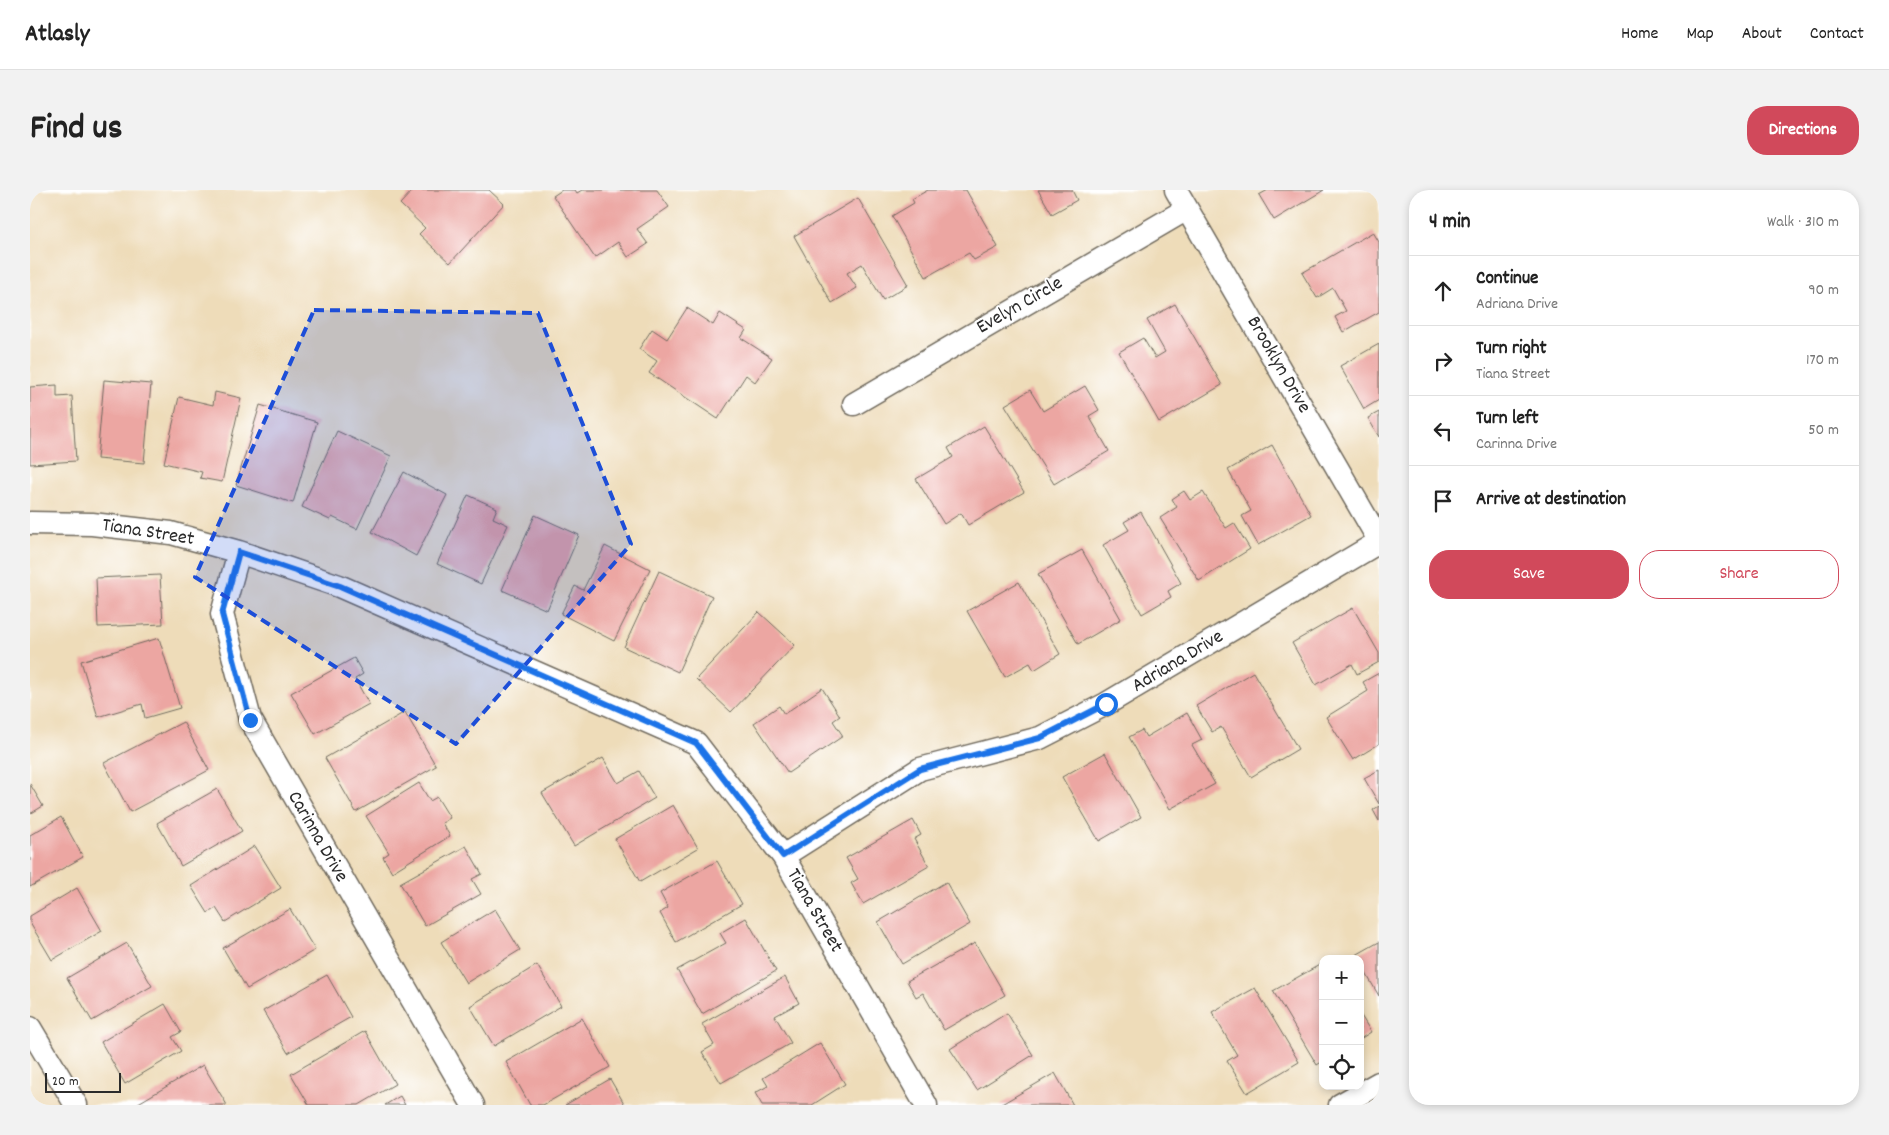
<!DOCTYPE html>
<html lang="en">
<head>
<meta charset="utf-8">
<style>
	:root { --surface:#fff; --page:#f2f2f2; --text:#222; --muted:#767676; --line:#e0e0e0; --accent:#d1495b }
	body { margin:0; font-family:Dekko,sans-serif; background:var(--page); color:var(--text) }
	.controls { position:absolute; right:15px; bottom:15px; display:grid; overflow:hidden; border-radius:10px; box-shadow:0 2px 8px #0003 }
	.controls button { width:45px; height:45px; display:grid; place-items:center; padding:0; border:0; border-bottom:1px solid var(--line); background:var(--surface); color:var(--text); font:25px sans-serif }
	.scale { position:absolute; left:15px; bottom:12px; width:76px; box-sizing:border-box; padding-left:5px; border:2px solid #2b2b2b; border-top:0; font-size:14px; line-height:18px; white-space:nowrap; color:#2b2b2b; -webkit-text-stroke:4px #fff; paint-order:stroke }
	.stop { position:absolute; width:15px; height:15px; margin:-11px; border:4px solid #1a73e8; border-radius:50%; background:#fff }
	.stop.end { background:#1a73e8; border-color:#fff; box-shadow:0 1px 5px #0008 }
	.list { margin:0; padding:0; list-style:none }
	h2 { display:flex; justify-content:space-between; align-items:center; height:65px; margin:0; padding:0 20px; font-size:21px }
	h2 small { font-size:16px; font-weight:400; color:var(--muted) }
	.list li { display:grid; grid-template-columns:32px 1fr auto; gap:15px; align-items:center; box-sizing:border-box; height:70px; padding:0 20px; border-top:1px solid var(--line) }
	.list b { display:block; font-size:19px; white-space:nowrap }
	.list p { margin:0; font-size:16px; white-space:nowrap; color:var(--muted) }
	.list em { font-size:16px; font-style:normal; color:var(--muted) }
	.actions { display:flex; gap:10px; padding:15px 20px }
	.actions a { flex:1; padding:11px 0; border:1px solid var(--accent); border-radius:20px; text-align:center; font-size:18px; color:var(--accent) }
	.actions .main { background:var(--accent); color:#fff }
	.icon { flex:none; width:28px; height:28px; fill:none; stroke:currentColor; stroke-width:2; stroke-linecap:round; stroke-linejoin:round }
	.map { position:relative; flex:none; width:1349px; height:915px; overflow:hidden; border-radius:20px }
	header { display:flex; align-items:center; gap:30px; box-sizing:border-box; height:70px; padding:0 25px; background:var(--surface); border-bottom:1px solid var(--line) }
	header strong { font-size:24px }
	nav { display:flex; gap:28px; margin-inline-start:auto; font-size:18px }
	.intro { display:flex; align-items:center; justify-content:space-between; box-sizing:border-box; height:120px; padding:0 30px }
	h1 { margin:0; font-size:35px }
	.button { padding:12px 22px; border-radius:20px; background:var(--accent); color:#fff; font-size:18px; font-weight:700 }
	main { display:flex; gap:30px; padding:0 30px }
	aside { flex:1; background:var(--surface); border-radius:20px; box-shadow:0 2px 8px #0003 }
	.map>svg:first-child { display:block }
	.building { fill:#eca6a2 }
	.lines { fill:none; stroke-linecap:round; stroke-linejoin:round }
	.minor-casing { stroke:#6f695d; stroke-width:25 }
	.minor { stroke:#fff; stroke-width:22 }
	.route { stroke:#1a73e8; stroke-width:6 }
	.marked { fill:#1d4ed8; fill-opacity:0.2; stroke:#1d4ed8; stroke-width:4; stroke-dasharray:10 6; stroke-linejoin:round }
	.labels { text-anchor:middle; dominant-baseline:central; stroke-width:4; stroke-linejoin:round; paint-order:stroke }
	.street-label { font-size:20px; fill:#2b2b2b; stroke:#fff }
</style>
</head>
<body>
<header>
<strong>Atlasly</strong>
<nav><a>Home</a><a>Map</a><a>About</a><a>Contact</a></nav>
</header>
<div class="intro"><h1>Find us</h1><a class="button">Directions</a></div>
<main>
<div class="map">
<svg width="1349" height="915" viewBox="0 0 1349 915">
	<rect width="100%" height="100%" fill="#fff"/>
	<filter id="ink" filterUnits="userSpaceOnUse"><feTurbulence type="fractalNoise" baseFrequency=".02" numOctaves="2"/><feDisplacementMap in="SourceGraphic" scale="10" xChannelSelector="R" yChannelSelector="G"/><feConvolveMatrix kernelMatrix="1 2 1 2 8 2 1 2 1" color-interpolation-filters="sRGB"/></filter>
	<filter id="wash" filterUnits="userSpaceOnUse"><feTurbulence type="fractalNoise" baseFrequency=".0096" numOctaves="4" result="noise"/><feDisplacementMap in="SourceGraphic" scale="20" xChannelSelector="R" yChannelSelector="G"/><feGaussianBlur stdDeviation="1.12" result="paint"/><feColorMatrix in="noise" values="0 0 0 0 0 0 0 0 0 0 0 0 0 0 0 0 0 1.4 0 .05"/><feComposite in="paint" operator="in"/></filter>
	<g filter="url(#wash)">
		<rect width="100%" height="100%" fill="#eedcb9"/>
		<g id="blocks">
			<path class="building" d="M383 0H459L474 14 420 73 389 44 395 38 370 14Z
				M532 0H545L547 3 552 0H627L639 17 607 39 618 54 598 67 588 52 565 68 523 6Z
				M898 0H936L968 57 944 70 939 63 896 87 862 26 884 13 882 9Z
				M1008 0H1042L1047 10 1022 24Z
				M1238 0H1294L1244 30 1229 5Z
				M828 8 878 95 853 110 832 74 817 83 827 98 802 113 764 46Z
				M1343 42 1349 52V122L1313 142 1305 127 1316 121 1303 98 1287 108 1272 83Z
				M1145 114 1192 195 1129 232 1089 162 1113 148 1125 168 1135 162 1117 130Z
				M657 118 683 135 690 123 716 140 711 148 742 168 725 192 716 185 688 229 619 183 627 171 609 159 622 139 637 149Z
				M1349 154V210L1334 219 1310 176Z
				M74 190 121 194 114 273 67 269Z
				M27 195V207L42 206 46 271 0 274V197Z
				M1055 196 1069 220 1059 226 1079 261 1024 294 975 215 1000 200 1013 221Z
				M185 202 211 208 192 292 170 288 172 282 134 273 149 207 183 215Z
				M230 215 287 232 263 313 206 295Z
				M1349 222V247L1338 228Z
				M954 236 994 302 938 335 931 323 914 334 886 289 923 267 918 258Z
				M307 241 361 266 327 339 302 327 300 330 272 317Z
				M1242 255 1281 325 1228 355 1212 326 1221 321 1198 280Z
				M374 282 417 305 386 366 342 342Z
				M1154 301 1160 310 1173 302 1196 338 1204 333 1220 359 1169 391 1130 328 1147 317 1142 309Z
				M438 305 467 318 463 328 478 335 451 394 407 374Z
				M1111 322 1151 393 1138 401 1141 407 1112 424 1073 355 1099 340 1094 332Z
				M505 325 549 345 517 420 472 400Z
				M575 356 620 379 584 451 531 424 545 396 553 400Z
				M1052 360 1091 429 1048 454 1008 384Z
				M629 381 682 406 648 482 594 457Z
				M130 385 133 434 68 437 66 388Z
				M989 392 1030 464 1004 480 1000 473 975 487 937 421Z
				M1323 418 1349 463V472L1327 484 1322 474 1286 495 1262 453Z
				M729 422 765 455 701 522 666 489Z
				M129 448 150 518 115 528 112 514 68 527 51 471Z
				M324 468 333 484 325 489 339 514 285 544 261 503Z
				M1223 482 1268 559 1221 587 1191 537 1182 542 1166 516Z
				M1349 483V554L1323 570 1296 527 1338 501 1333 492Z
				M792 498 810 526 803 531 813 546 758 583 724 533 749 516 754 524Z
				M375 522 406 576 326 622 295 568Z
				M1157 523 1172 550 1162 555 1185 594 1140 619 1099 547 1112 540 1116 547Z
				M153 532 179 580 100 622 74 573Z
				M1075 563 1111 627 1069 651 1032 587Z
				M573 568 588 593 609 581 625 608 544 656 512 603Z
				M1349 580V614L1334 588Z
				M389 593 400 611 407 607 420 628 412 633 420 646 362 682 353 667 359 663 336 626Z
				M0 594 13 616 0 624Z
				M187 599 212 641 151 676 127 633Z
				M643 615 668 658 610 692 585 649Z
				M1349 616V631L1343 620Z
				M31 627 53 667 0 697V645Z
				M883 630 891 645 884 649 899 676 833 714 821 693 828 689 816 668Z
				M225 656 251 698 195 732 186 718 178 723 161 696Z
				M436 656 452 684 442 689 451 704 395 736 370 693Z
				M687 671 712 714 646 752 630 723 638 718 630 703Z
				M916 692 940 734 872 774 848 732Z
				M47 698 72 741 22 770 0 733V726Z
				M260 719 285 760 217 799 193 758Z
				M465 719 490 760 436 793 411 752Z
				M716 728 746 781 672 824 647 780 696 753 690 743Z
				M1349 752V806L1330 773V769L1326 765Z
				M97 753 122 796 62 831 37 788Z
				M945 753 975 805 914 840 893 803 886 807 877 791Z
				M1293 773V871L1287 875 1243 801Z
				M507 775 531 816 464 856 440 816Z
				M297 785 321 827 258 863 233 821Z
				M755 787 769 813 745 826 761 853 691 893 672 862 684 855 672 834Z
				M1225 798 1269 872 1217 903 1197 871 1207 865 1182 822Z
				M135 814 151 842 142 847 151 861 95 894 71 852Z
				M977 823 1003 865 947 900 920 859Z
				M1330 824 1341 842 1330 849Z
				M552 828 580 877 513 915H500L476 872Z
				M335 841 365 894 329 915H279L261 884Z
				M790 853 815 894 782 915H732L725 903 738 896 733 888Z
				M173 875 197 915H105Z
				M1025 883 1043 915H970Z
				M580 889 595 915H535Z
				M370 906 375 915H355Z"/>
		</g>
	</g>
	<g filter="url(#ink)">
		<use href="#blocks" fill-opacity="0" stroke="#6f695d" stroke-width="1"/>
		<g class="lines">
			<g class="minor-casing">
				<path id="minor" d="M1146 0 1349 350
					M824 214 1157 19
					M0 333 62 334 141 343 209 362 309 396 666 553 753 666 896 915
					M209 362 192 424 220 529 443 915
					M753 666 890 579 1010 548 1076 514 1349 352
					M0 838 46 915
					M1310 915 1349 893"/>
			</g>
			<use href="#minor" class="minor"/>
		</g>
	</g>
	<g class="lines" filter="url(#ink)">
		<path class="route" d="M220 530 192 424 209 362 310 396 666 553 753 666 890 579 1010 548 1076 514"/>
	</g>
	<path class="marked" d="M284 120 508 123 601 354 426 554 165 387Z"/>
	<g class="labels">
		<g class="street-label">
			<text transform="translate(990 116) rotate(-30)">Evelyn Circle</text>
			<text transform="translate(1248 175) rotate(60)">Brooklyn Drive</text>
			<text transform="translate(118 343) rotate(9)">Tiana Street</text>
			<text transform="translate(1148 472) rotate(-31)">Adriana Drive</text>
			<text transform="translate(287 647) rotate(60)">Carinna Drive</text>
			<text transform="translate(784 721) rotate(60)">Tiana Street</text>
		</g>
	</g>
</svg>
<div class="controls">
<button>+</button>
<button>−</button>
<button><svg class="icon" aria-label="locate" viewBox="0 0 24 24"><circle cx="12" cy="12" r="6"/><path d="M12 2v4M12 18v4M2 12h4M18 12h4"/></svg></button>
</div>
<div class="scale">20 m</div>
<div class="stop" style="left:1076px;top:514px"></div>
<div class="stop end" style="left:220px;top:530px"></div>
</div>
<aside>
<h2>4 min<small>Walk · 310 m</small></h2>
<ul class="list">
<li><svg class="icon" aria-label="ahead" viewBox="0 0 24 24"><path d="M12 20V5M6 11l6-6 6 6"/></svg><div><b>Continue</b><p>Adriana Drive</p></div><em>90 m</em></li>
<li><svg class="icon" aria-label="right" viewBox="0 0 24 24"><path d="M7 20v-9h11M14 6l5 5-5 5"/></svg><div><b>Turn right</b><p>Tiana Street</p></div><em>170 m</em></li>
<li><svg class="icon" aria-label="left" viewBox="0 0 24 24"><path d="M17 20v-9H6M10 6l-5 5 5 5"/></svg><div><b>Turn left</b><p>Carinna Drive</p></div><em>50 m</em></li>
<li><svg class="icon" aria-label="arrive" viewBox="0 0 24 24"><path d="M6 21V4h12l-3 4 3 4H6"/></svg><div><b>Arrive at destination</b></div></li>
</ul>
<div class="actions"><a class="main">Save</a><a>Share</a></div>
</aside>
</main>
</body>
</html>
